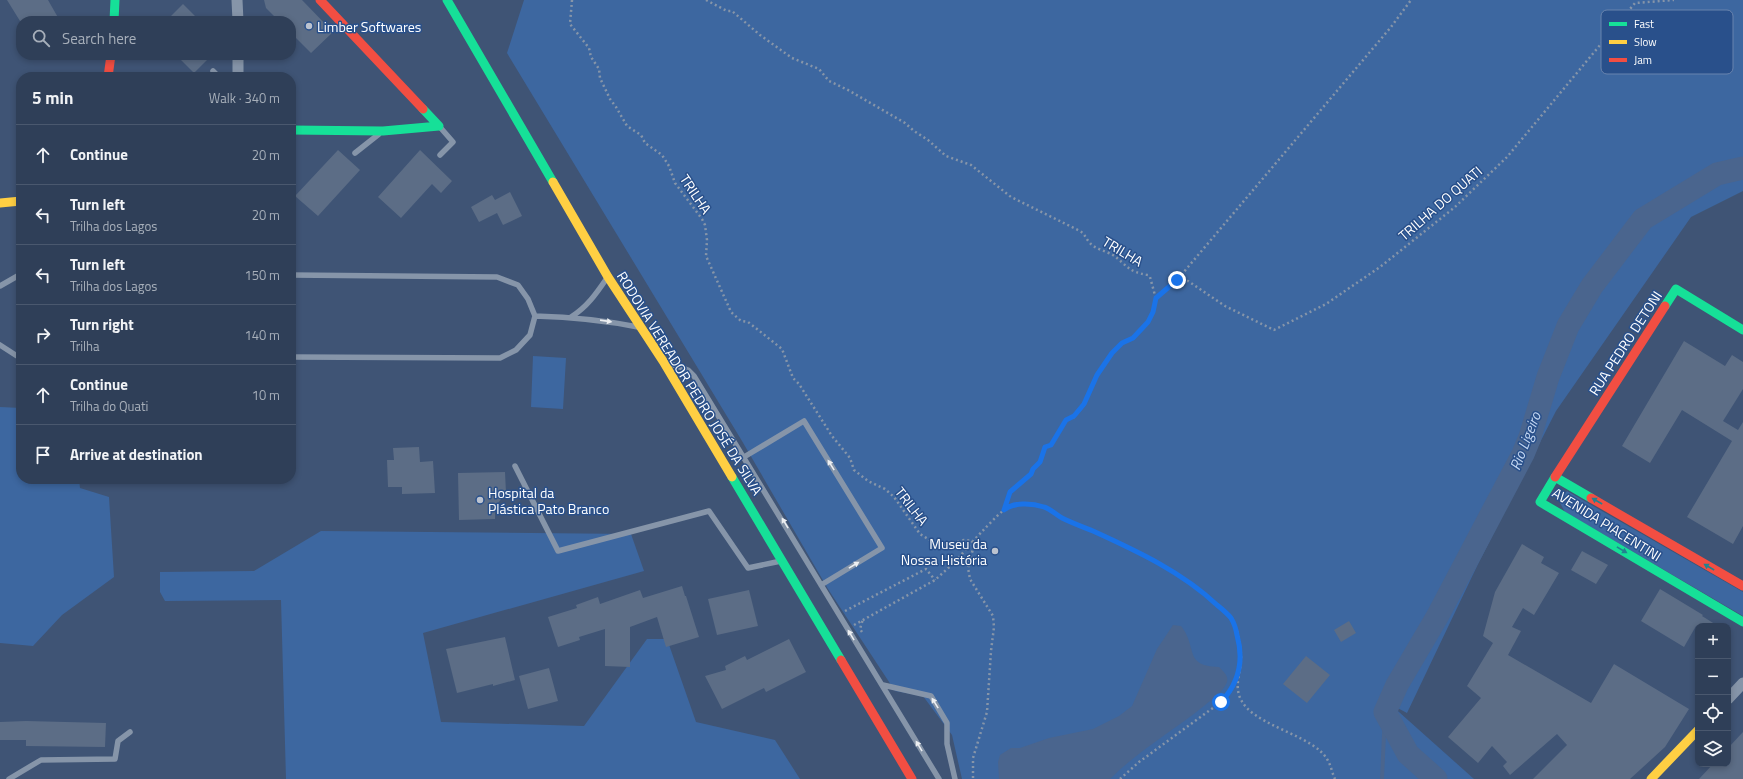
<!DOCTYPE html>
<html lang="en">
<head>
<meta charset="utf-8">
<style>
	:root { --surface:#2f3f58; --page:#37465e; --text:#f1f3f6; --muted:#a7afba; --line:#4a586e }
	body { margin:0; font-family:"Titillium Web",sans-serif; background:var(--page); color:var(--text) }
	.controls { position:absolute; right:12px; bottom:12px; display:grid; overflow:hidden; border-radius:8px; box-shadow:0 2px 6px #0003 }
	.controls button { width:36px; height:36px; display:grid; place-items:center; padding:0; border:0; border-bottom:1px solid var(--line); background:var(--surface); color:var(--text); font:20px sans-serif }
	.stop { position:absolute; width:12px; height:12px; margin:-9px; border:3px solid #1a73e8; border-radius:50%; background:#fff }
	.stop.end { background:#1a73e8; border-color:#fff; box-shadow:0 1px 4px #0008 }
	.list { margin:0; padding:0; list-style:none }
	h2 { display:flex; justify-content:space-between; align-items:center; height:52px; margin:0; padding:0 16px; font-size:17px }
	h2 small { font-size:13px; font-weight:400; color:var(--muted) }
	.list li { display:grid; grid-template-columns:26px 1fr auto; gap:12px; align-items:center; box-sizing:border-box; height:60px; padding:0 16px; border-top:1px solid var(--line) }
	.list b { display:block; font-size:15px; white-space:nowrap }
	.list p { margin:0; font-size:13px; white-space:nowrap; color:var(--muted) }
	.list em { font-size:13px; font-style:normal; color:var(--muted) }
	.icon { flex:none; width:22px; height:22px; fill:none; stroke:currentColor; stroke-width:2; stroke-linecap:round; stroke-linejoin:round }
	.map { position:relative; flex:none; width:1743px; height:779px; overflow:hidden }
	.search { position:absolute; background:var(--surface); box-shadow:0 2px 6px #0003; left:16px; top:16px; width:280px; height:44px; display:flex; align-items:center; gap:10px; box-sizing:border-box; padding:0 14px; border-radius:16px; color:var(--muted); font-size:15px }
	.panel { position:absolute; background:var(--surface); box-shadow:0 2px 6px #0003; left:16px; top:72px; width:280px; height:412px; border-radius:16px }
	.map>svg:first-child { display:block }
	.green { fill:#3d67a0 }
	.water { fill:#4a658e }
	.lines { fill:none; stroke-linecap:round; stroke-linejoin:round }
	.stream { stroke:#4a658e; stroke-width:4 }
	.river { stroke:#4a658e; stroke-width:23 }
	.building { fill:#5c6d86 }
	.path { stroke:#8695a9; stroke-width:2.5; stroke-dasharray:2 3; stroke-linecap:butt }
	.lane { stroke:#8695a9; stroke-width:5.5 }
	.street { stroke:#8695a9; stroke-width:11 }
	.fast { stroke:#16e098; stroke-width:9 }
	.slow { stroke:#ffcf43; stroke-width:9 }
	.jam { stroke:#f24e42; stroke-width:9 }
	.oneway { fill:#edeff2 }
	.oneway2 { fill:#228290 }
	.route { stroke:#1a73e8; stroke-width:5 }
	.poi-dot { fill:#bcc3cf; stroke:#29508b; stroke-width:1.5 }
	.labels { text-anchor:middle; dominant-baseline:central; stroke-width:3; stroke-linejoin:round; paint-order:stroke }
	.poi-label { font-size:14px; fill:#fff; stroke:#29508b; text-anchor:start }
	.street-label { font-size:14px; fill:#fff; stroke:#29508b }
	.water-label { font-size:15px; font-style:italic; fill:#c3d6f1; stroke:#29508b }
	.key { fill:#29508b; stroke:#6984ae; stroke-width:1 }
	.key-label { font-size:11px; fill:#fff }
</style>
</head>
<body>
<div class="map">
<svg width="1743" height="779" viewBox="0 0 1743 779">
	<rect width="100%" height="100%" fill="#3f5475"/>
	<path class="green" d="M524 0H1743V191L1691 217 1556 411 1478 564 1407 713 1390 704 1474 779H962L952 735 923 696 895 691 828 589 742 441 507 53Z
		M533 356 566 358 563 409 531 407Z
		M0 407 21 408V479H79L80 488 109 497 114 577 62 615 33 646 0 643Z
		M1567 491 1743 592V616L1565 512 1560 503 1563 496Z
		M321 531 631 534 644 571 423 633 441 722 584 726 647 639H667L696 722 775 740 800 779H286L281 600 165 601 160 592V572L254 571Z"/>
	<path class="water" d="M1173 625 1181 626C1198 647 1183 666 1219 667 1223 671 1229 676 1227 682 1224 691 1211 700 1204 706 1173 731 1138 751 1110 779H999L998 762 1000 755 1011 748H1020L1049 738 1093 729 1119 716 1132 706 1157 649Z"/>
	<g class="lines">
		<path class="stream" d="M1382 779 1385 712"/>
		<path class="river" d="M1436 779 1408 754 1385 712 1397 685 1437 617 1523 454 1530 437 1548 377 1568 326 1592 286 1643 219 1717 174 1743 168"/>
	</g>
	<path class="building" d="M7 0H48L60 21H20Z
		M264 0H302L333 32 311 53 291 33V21H279L266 8Z
		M183 4 200 21H166Z
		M176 55H212L194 73Z
		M338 150 360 170 318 216 295 196Z
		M420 150 452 181 441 193 432 184 401 218 378 197Z
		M510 192 522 216 503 225 497 213 479 222 471 207 492 195 495 200Z
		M1684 341 1725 366 1732 355 1743 362V389L1723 421 1738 430 1743 422V526L1733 544 1687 517 1732 441 1682 410 1650 463 1622 446Z
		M419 447 420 462 433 461 435 493 402 494V487H388L387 460H394L393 448Z
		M505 472 506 493 495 507V519L459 520 458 473Z
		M1522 544 1544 557 1541 563 1559 573 1534 615 1523 608 1512 627 1521 631 1508 655 1591 703 1614 664 1689 709 1665 747 1630 779H1533L1567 745 1557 734 1510 775 1503 766 1507 762 1492 746 1478 763 1448 737 1481 698 1467 686 1493 643 1483 636 1495 592Z
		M1582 551 1608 565 1596 584 1571 570Z
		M682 586 685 596H686L699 637 666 647 657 617 630 627V667L605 666V629L579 637 580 640 558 647 548 617 577 608 576 605 598 597 600 604 640 590 643 598Z
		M1660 589 1703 615 1702 616 1718 626H1696L1684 647 1641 621Z
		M749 590 758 626 717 635 708 599Z
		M1349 621 1356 633 1341 642 1334 630Z
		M505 637 515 680 493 686V684L457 693 446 649Z
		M789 639 806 672 766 692 764 688 722 709 705 676 726 670 725 666 745 656 747 660Z
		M1306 656 1330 675 1307 703 1283 684Z
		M549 668 558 701 528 709 519 676Z
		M26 721 106 723 105 747 26 746V740H0V722Z
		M1743 732V779H1699L1713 764H1728V748Z"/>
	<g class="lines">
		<path class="path" d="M572 0 570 24 589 48 591 57 599 69 600 78 610 99 616 107 627 126 641 135 645 143 662 155 669 166 675 183 702 219 705 225 707 240 706 256 731 312 741 321 748 322 757 329 782 349 793 378 799 384 832 436 850 458 854 470 868 481 885 489 894 497 920 534 936 544 943 545 964 540 973 541C980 534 1004 507 1010 506 1020 503 1034 504 1043 507 1051 509 1057 516 1064 519 1117 542 1174 565 1217 605 1221 609 1228 614 1232 620 1238 630 1241 645 1241 658 1241 675 1231 690 1246 707 1265 728 1314 737 1327 759 1331 765 1332 773 1335 779
			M706 0 727 11H732L760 35 792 58 819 69 829 81 848 90 905 123 914 131 928 140 946 156 971 165 1011 197 1080 231C1085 234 1086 239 1090 243 1095 249 1106 251 1113 255 1128 266 1128 272 1148 275L1150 277 1156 299 1153 312 1148 322 1133 338 1122 343 1112 353 1097 375 1084 405 1074 417 1066 420 1051 445 1045 447 1040 462 1033 469 1031 474 1010 491 1004 510
			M1177 280 1188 281 1225 306 1274 330 1326 304 1380 267 1455 207 1507 157 1635 3 1674 0
			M1156 299 1177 280 1391 27 1411 0
			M973 541 974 545 968 568 970 579 993 616 994 627 991 651 987 712 973 758V779
			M845 611 926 569 935 580
			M854 625 935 580 956 561 973 541
			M862 632 860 629 863 619
			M1120 779 1139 762 1221 702 1230 692 1237 677"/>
		<path class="lane" d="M213 71 219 77
			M439 126 453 142 440 155
			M355 153 379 134
			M291 275 497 277 518 285 528 299 535 316 530 335 516 350 500 358 291 357
			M0 286 21 274
			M535 316C569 317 603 320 638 327
			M571 317C587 307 596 294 607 278
			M0 345 17 356H21
			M668 363 688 370 694 376 939 779
			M744 457 804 421 882 548 821 585
			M515 466 558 551 709 511 748 568 781 561
			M883 685 931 696 947 723V744L955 779
			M9 779 41 760 115 759 118 741 130 732"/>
		<path class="street" d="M237 0 238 21
			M238 55V77
			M1728 699 1743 683"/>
		<path class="fast" d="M447 0 553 182
			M114 21 115 0
			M291 130 383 131 439 126 423 109
			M1665 306 1676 289 1743 330
			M732 477 841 660
			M1591 498 1555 477 1540 502 1743 622"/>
		<path class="slow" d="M553 182 608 277 663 361 732 477
			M0 203 21 201
			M1651 779 1698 730"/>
		<path class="jam" d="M320 0 423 109
			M108 77 111 55
			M1555 477 1665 306
			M1591 498 1743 586
			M841 660 912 779"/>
	</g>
	<defs><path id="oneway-solid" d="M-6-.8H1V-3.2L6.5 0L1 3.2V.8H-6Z"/></defs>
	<g class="oneway">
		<use href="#oneway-solid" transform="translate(606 321) rotate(8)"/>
		<use href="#oneway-solid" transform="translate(831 465) rotate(-122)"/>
		<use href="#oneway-solid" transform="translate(785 523) rotate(-121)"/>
		<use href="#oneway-solid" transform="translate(854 565) rotate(-31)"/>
		<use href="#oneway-solid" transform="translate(851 635) rotate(-121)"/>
		<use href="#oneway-solid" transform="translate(935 703) rotate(-122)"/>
		<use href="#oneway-solid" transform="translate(919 746) rotate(-121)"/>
	</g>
	<g class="oneway2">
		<use href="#oneway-solid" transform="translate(1597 501) rotate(-150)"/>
		<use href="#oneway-solid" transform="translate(1622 550) rotate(31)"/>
		<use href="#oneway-solid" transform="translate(1709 567) rotate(-150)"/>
	</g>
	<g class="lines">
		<path class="route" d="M1177 280 1156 298 1153 312 1148 322 1133 338 1122 343 1112 353 1097 375 1084 404 1074 416 1066 420 1051 445 1045 447 1040 462 1033 469 1031 474 1010 492 1004 510C1013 502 1032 503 1044 507 1051 509 1056 515 1062 518 1072 523 1083 527 1093 531 1137 551 1182 572 1217 605 1222 609 1227 613 1231 618 1234 623 1236 629 1237 635 1244 660 1239 683 1221 702"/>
	</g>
	<g class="poi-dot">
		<circle cx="309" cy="26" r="4"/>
		<circle cx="480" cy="500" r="4"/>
		<circle cx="995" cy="551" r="4"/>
	</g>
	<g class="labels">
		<g class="poi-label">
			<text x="317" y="26">Limber Softwares</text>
			<text x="488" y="492">Hospital da<tspan x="488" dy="16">Plástica Pato Branco</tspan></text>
			<text x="987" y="543" text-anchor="end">Museu da<tspan x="987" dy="16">Nossa História</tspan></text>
		</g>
		<g class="street-label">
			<text transform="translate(696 194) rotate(56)">TRILHA</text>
			<text transform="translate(1440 203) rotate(-41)">TRILHA DO QUATI</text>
			<text transform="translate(1123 251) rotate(31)">TRILHA</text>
			<text transform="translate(1625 343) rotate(-57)">RUA PEDRO DETONI</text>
			<text transform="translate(690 383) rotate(58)">RODOVIA VEREADOR PEDRO JOSÉ DA SILVA</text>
			<text transform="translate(912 506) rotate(52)">TRILHA</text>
			<text transform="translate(1607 524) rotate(32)">AVENIDA PIACENTINI</text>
		</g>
		<g class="water-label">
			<text transform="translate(1525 441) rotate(-69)">Rio Ligeiro</text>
		</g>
	</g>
	<rect x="1601" y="10" width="132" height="64" rx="6" class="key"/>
	<rect x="1609" y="22" width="18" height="4" fill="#16e098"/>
	<rect x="1609" y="40" width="18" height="4" fill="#ffcf43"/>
	<rect x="1609" y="58" width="18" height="4" fill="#f24e42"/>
	<g class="key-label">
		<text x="1634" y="28">Fast</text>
		<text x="1634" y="46">Slow</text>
		<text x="1634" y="64">Jam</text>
	</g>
</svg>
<div class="controls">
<button>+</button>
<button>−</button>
<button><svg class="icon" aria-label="locate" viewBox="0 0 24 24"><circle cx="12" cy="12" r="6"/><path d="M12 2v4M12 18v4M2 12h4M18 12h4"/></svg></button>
<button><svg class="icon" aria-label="layers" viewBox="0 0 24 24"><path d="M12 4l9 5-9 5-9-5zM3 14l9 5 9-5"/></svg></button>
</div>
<div class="stop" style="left:1221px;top:702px"></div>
<div class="stop end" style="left:1177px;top:280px"></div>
<div class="search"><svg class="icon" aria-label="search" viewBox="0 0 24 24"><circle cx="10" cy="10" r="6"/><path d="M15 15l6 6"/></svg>Search here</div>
<section class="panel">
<h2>5 min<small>Walk · 340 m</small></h2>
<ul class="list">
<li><svg class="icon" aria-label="ahead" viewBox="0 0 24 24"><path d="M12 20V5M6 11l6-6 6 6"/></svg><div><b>Continue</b></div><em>20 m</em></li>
<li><svg class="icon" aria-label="left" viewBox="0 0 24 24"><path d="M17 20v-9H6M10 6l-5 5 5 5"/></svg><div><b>Turn left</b><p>Trilha dos Lagos</p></div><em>20 m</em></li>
<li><svg class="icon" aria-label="left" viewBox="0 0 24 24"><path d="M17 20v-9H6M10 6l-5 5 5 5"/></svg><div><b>Turn left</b><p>Trilha dos Lagos</p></div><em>150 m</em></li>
<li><svg class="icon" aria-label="right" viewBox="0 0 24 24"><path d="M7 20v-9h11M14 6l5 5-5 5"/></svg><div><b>Turn right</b><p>Trilha</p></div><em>140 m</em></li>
<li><svg class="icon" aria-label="ahead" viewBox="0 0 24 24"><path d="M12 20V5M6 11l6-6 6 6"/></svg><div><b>Continue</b><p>Trilha do Quati</p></div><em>10 m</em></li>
<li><svg class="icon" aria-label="arrive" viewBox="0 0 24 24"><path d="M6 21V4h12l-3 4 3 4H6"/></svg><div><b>Arrive at destination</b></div></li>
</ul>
</section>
</div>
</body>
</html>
